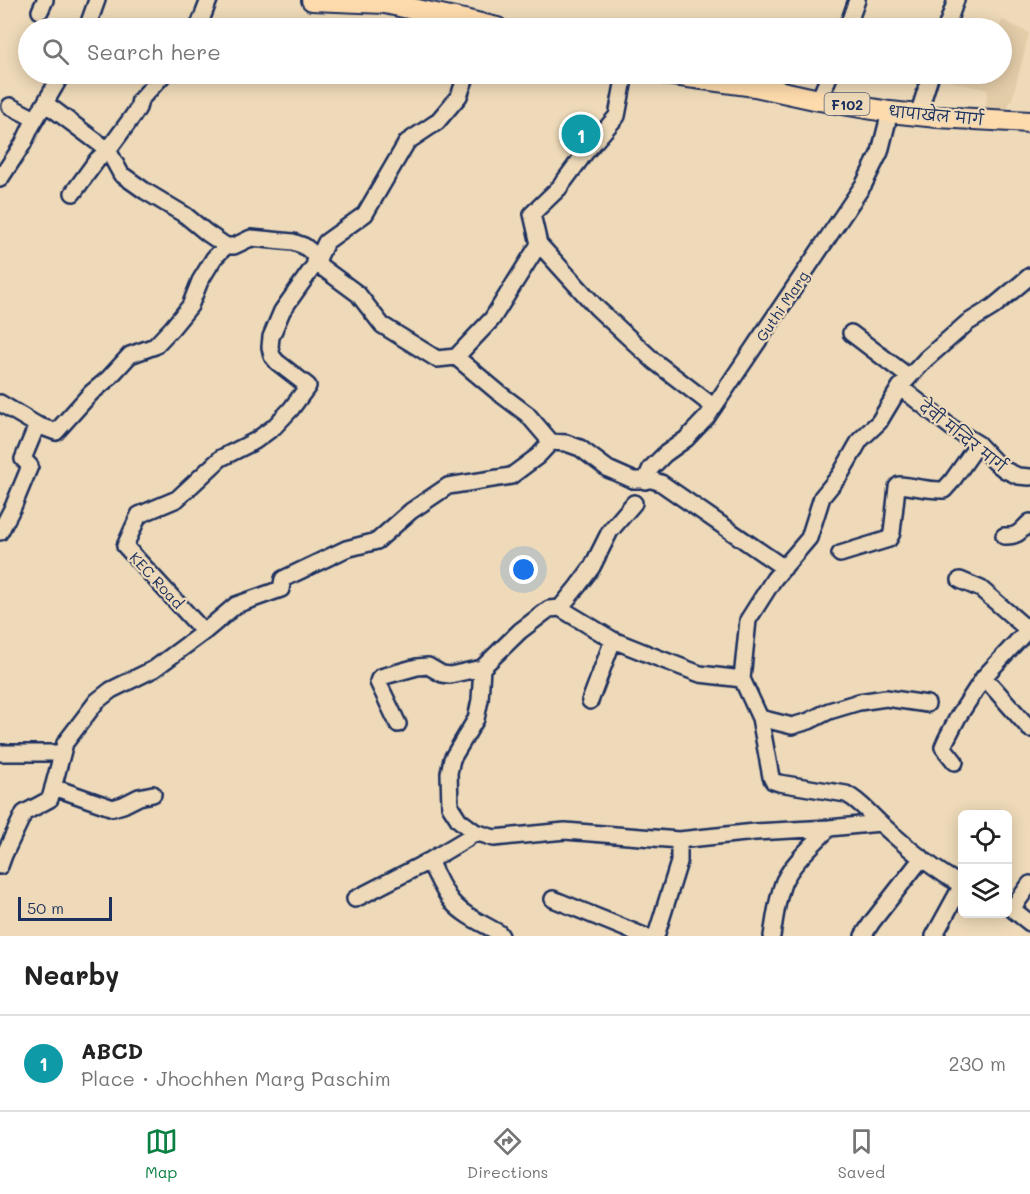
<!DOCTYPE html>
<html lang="en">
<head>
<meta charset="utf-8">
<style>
	:root { --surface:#fff; --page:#f2f2f2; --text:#222; --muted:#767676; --line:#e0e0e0; --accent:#0b8043 }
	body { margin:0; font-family:Mali,"Playpen Sans Deva",sans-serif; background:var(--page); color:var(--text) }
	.controls { position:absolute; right:18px; bottom:18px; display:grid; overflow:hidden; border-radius:9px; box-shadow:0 3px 15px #0003 }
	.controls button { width:54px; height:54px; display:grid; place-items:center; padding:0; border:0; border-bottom:2px solid var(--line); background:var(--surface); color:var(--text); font:30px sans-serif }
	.scale { position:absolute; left:18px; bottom:15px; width:94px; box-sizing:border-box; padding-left:6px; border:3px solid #1b2f5e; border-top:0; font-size:16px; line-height:21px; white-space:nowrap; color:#1b2f5e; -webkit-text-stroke:4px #eedab8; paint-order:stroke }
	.you { position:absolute; left:524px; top:570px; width:21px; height:21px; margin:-15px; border:4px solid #fff; border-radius:50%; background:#1a73e8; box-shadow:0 0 0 9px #1a73e833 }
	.badge { display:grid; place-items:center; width:39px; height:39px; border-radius:50%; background:var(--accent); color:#fff; font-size:20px; font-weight:700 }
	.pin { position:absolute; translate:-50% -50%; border:3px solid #fff; box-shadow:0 2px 6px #0006 }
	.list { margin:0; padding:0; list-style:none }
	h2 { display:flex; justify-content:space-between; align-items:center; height:78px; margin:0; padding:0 24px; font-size:26px }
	h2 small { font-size:20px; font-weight:400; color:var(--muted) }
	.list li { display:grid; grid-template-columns:39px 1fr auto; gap:18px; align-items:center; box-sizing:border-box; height:96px; padding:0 24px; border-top:2px solid var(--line) }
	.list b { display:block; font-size:22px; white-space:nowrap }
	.list p { margin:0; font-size:20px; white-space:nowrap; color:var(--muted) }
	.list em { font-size:20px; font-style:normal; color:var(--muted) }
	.icon { flex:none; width:33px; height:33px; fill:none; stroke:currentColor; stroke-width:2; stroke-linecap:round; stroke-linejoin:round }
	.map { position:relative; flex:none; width:1030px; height:936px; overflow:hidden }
	.search { position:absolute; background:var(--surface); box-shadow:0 3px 15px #0003; left:18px; right:18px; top:18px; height:66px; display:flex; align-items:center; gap:15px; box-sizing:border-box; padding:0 21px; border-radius:33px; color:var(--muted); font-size:22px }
	.sheet { height:174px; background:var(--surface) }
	nav { display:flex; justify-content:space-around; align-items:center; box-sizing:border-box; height:84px; border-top:2px solid var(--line); background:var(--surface); font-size:16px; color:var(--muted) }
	nav a { display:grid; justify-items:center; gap:3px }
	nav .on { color:var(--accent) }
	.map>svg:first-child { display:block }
	.built { fill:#e3cca8 }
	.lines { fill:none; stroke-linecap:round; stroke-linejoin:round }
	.minor-casing { stroke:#1b2f5e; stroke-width:20 }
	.major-casing { stroke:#1b2f5e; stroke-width:24 }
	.minor { stroke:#eedab8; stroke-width:15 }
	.major { stroke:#fedbac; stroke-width:20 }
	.labels { text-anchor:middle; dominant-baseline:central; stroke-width:4.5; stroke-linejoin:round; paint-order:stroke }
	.shield { fill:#eedab8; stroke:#5a6279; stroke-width:1.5 }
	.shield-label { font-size:14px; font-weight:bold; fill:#1b2f5e }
	.street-label { font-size:15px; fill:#1b2f5e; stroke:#eedab8 }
</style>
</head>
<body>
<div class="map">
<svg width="1030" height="936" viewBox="0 0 1030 936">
	<rect width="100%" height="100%" fill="#eedab8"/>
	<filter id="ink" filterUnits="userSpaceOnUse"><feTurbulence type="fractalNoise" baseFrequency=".0167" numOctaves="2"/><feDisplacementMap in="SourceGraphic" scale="12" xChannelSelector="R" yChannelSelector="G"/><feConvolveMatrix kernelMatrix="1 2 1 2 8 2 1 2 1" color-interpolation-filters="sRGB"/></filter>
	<g filter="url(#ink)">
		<path class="built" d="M1003 20 1029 33 1013 96 1006 111H994L985 110 988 90 937 78 939 74H1002V28H998Z"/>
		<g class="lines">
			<g class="minor-casing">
				<path id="minor" d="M40 11 45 0
					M87 28 97 0
					M198 28 209 0
					M847 28 857 0
					M946 28 956 0
					M819 100 830 74
					M45 103 108 150 121 174 145 191 185 215 207 233 226 246
					M10 106 35 119
					M918 115 931 74
					M0 179 23 144 31 127 62 74
					M73 193 97 160 108 150 133 116 138 108 140 100 164 74
					M539 244 597 308 654 361 714 407
					M851 333 909 377
					M456 357 492 319 539 244 532 214 559 188 585 153 617 116 625 74
					M456 357 499 393 527 414 551 442
					M900 387 952 428 978 444 995 462 1005 470 1018 476 1030 477
					M0 403 37 425
					M645 481 651 468 665 454 686 439 707 417 864 184 880 152 890 112
					M0 532 13 507 30 466 23 459 37 425 56 432 91 393 108 379 130 355 155 346 172 328 190 306 200 281 214 258 226 246H234L251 238 293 242 304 246 313 253 316 263 358 294 382 325 437 359 456 357
					M1004 536C1018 537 1020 531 1030 522
					M840 554 889 539 892 533 897 487 899 485C914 486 928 491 944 490L952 481 978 444
					M960 580 981 589 1027 629
					M560 608 578 586 592 567 610 531 634 503
					M204 632 236 605 281 589 283 579 346 549 377 541 411 511 448 486 511 476 538 456 551 442 566 443 580 448 608 469 633 480H652L661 483 784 568
					M482 668 480 700 476 719 452 759 449 773 450 806 459 820 475 832 494 838 565 831 679 840 755 832 829 828
					M984 677 1030 729
					M590 701 613 640
					M760 718 792 726 809 721 829 711 859 702 886 698 927 704
					M398 724 378 682 379 679 381 677 417 667 428 666 442 674 450 675 482 668 520 631 549 609 560 608 613 640 658 658 700 674 742 679
					M0 753H62
					M955 762 943 747 946 740 958 717 984 677 1023 635 1030 625
					M53 787 113 808 123 805 139 797 153 794
					M429 861C436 874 442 890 452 902 464 916 484 924 499 933L501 936
					M0 866 4 855 24 813 50 799 65 743 97 701 111 690 154 669 204 632 125 546 139 515 177 499 221 458 255 441 274 427 291 409 308 386 277 362 272 356 270 347 271 337 282 311 316 263 326 242 365 214 407 142 437 122 459 96 467 74
					M962 885C933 870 903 844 879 822 868 812 860 801 846 794L779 783 773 781 771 777 760 718 742 679 748 620 774 579 809 538 822 497 840 475 860 440 879 422 900 387 926 359 967 323 993 307 1030 276
					M355 899 429 861 466 839 475 832
					M553 899 644 936
					M1008 906 1012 909 1030 923
					M1012 909 1030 884
					M656 936 679 862V840
					M772 936C775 918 777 898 784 881 794 861 814 844 829 828L880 823
					M863 936 872 922 922 858
					M934 936 962 885"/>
			</g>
			<g class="major-casing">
				<path id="major" d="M312 0 385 3 464 20 497 28
					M666 74 755 86 819 100 890 112 937 117 1030 122"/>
			</g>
			<use href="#minor" class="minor"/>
			<use href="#major" class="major"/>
		</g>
	</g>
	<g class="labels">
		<rect class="shield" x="824.5" y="93" width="45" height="22" rx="4.5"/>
		<g class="shield-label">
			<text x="847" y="104">F102</text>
		</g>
		<g class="street-label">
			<text transform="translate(936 115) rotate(5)">धापाखेल मार्ग</text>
			<text transform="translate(782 306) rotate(-56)">Guthi Marg</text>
			<text transform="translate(963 436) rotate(38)">देवी मन्दिर मार्ग</text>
			<text transform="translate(157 580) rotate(47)">KEC Road</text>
		</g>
	</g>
</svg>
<div class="controls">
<button><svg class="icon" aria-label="locate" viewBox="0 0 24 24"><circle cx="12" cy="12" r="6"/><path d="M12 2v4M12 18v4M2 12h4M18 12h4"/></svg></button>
<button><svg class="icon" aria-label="layers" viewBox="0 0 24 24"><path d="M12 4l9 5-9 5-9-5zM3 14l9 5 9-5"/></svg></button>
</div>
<div class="scale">50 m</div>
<div class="you"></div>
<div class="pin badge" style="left:581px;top:134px;background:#0f9aa8">1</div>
<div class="search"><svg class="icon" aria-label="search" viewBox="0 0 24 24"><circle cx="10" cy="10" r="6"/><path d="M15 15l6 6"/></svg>Search here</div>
</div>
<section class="sheet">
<h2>Nearby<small></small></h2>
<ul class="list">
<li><span class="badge" style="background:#0f9aa8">1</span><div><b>ABCD</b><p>Place · Jhochhen Marg Paschim</p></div><em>230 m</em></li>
</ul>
</section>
<nav>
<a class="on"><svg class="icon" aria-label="map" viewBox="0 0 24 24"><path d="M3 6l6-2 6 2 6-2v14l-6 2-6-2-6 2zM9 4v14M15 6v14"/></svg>Map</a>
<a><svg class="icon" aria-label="directions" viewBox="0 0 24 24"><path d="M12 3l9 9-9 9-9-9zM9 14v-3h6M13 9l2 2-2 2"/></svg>Directions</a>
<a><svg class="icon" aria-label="saved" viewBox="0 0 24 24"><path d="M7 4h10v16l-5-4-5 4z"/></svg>Saved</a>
</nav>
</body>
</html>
